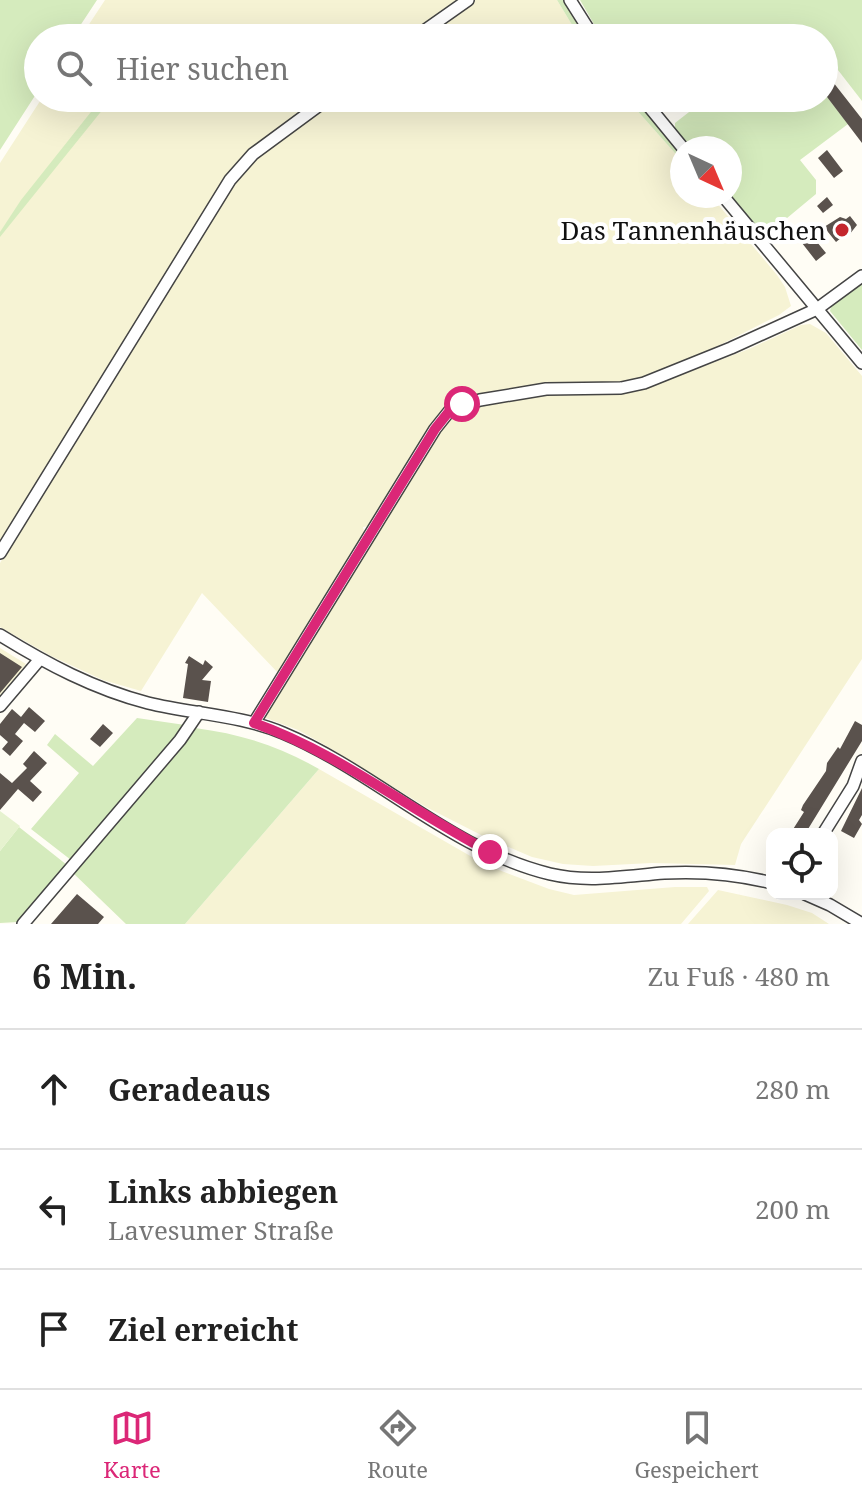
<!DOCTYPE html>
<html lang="de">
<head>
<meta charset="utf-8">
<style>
	:root { --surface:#fff; --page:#f2f2f2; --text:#222; --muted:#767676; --line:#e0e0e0; --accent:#db2777 }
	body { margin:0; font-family:"Noto Serif",serif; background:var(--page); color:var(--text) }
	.controls { position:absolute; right:24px; bottom:24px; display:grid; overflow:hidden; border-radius:16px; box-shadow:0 8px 32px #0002 }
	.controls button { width:72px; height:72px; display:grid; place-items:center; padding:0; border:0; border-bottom:2px solid var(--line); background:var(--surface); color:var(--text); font:40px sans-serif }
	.compass { position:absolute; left:670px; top:136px; width:72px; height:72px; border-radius:50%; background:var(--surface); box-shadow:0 8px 32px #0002; rotate:136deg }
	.stop { position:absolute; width:24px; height:24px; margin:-18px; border:6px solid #db2777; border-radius:50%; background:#fff }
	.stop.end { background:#db2777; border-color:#fff; box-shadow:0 2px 8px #0008 }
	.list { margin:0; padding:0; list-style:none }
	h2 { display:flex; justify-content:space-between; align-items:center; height:104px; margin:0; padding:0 32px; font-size:34px }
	h2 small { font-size:26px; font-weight:400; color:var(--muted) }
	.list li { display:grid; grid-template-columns:52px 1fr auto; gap:24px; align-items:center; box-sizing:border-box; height:120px; padding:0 32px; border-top:2px solid var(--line) }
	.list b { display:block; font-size:30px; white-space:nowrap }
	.list p { margin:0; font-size:26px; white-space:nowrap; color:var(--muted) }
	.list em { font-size:26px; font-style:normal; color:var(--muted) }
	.icon { flex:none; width:44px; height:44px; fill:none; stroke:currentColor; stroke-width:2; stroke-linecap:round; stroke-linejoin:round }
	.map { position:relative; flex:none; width:862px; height:924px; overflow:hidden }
	.search { position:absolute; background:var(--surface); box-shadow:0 8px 32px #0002; left:24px; right:24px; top:24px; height:88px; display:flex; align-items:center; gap:20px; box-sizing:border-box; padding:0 28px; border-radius:44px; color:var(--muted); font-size:30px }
	.sheet { height:464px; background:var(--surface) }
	nav { display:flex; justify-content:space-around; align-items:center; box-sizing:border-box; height:112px; border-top:2px solid var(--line); background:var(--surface); font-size:22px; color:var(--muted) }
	nav a { display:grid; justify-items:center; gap:4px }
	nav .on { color:var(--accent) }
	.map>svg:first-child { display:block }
	.farmland { fill:#f6f3d4 }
	.green { fill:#d5ebbd }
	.pitch { fill:#e6f2cf }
	.building { fill:#5a524d }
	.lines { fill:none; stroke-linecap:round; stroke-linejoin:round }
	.minor-casing { stroke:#444; stroke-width:14 }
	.minor { stroke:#fff; stroke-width:11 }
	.route { stroke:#db2777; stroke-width:10 }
	.poi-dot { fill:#c4262e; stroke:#fff; stroke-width:3 }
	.labels { text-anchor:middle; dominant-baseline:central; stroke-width:8; stroke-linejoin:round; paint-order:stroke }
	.poi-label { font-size:26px; fill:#111; stroke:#fff; text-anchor:end }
</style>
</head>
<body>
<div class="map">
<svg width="862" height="924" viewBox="0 0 862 924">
	<rect width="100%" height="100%" fill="#fffdf5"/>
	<path class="farmland" d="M105 0H461L407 38H80Z
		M474 0H557L580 38H421Z
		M42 98H323L235 164 0 546V163Z
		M337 98H626L682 161V196H711L777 275 785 287 791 306 779 315 710 350 633 381 449 404 436 419 371 526 363 527 365 536 280 675 202 593 141 691 103 680 51 656 0 627V563L230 185 254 158Z
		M810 324 826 333 862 376V659L741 844 735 865 652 863 593 866 563 864 532 857 485 837 426 807 325 745 298 730 266 718 265 714 447 418 456 411 547 392 633 391 673 378 749 349 801 325Z
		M0 648 26 664 0 698Z
		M319 769 486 865 549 889 574 895 675 887H707L709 891 681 924H185Z
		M718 890 787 905 812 913 829 924H688Z"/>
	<path class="green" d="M0 0H97L72 38H38V91L0 150Z
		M557 0H563L587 38H580Z
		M580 0H862V101L824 52V38H813L810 34 804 38H602Z
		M824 93 848 124 800 160 816 180V194L763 238 730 196V148H691L675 129V123L707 98 714 107 719 102 716 98H824Z
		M102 98H112L0 237V232L21 200Z
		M626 98H634L682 156V161Z
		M862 280V350L830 311C833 298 851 289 862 280Z
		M137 718 185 725 71 860 31 829 79 773 47 745 55 734 93 766Z
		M195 728C241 734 279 746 319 769L185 924H126L72 872Z
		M19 827 67 865 18 922 0 923V851Z"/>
	<path class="pitch" d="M0 811 20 826 0 851Z"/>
	<path class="building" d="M833 82 862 119V143L824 93V89Z
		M827 150 843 171 834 178 818 158Z
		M827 197 833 205 823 213 817 206Z
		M850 216 857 225 849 235 847 233 836 242 824 227 840 217 846 219Z
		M818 230 823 236 817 242 826 253 816 261 802 243Z
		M0 653 22 667 0 693Z
		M189 656 203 665 205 660 213 667 202 680 211 681 208 702 183 698 188 664 185 663Z
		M29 707 45 721 35 732 24 723 15 734 23 741 10 756 2 749 8 742 0 735V724L12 709 21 717Z
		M855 721 862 725V741L805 834H790L804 812 801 810 803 805 826 771 827 763 838 747 840 749Z
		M103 724 113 733 100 747 90 739Z
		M34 751 47 763 30 781 42 792 33 802 18 789 0 810V773L12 783 27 768 23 764Z
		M862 788V815L859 820 862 824 854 838 841 831Z
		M77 894 104 917 98 924H51Z"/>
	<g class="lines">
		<g class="minor-casing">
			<path id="minor" d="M570 0 594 38
				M414 38 468 0
				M642 98 683 148
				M723 196 862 363
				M0 553 230 180 253 154 329 98
				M0 635C47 664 94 689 148 703 193 714 240 715 283 733 376 772 451 850 550 874 588 883 626 876 664 873 700 871 737 874 772 883
				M0 706 40 659
				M254 723 435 429 451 409 480 400 546 389 621 388 644 383 731 348 817 309 862 276
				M823 834 853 786 862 761
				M805 894 830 905 862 924
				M23 924 180 740 199 712"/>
		</g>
		<use href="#minor" class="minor"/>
	</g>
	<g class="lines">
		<path class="route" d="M462 404 451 409 435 429 254 723C339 753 411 811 490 852"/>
	</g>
	<circle class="poi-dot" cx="842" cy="230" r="8"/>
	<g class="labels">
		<g class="poi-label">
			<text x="826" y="230">Das Tannenhäuschen</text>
		</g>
	</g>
</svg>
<div class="controls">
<button><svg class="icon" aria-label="locate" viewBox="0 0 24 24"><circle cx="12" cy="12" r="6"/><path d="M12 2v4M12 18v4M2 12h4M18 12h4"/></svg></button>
</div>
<svg class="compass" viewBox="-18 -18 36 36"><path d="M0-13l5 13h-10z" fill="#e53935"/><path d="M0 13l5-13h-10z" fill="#767676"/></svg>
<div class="stop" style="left:462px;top:404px"></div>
<div class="stop end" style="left:490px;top:852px"></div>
<div class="search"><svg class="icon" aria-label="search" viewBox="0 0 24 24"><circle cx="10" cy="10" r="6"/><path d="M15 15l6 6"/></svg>Hier suchen</div>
</div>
<section class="sheet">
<h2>6 Min.<small>Zu Fuß · 480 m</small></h2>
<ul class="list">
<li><svg class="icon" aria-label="ahead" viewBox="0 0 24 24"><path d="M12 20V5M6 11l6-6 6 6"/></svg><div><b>Geradeaus</b></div><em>280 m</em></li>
<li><svg class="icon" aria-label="left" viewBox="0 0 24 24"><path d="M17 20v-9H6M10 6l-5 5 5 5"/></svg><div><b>Links abbiegen</b><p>Lavesumer Straße</p></div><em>200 m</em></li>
<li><svg class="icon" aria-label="arrive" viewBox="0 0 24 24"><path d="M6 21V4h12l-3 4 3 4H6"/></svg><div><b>Ziel erreicht</b></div></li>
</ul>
</section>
<nav>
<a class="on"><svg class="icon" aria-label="map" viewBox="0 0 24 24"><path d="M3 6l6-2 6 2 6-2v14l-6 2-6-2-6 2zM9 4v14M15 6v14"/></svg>Karte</a>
<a><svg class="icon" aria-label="directions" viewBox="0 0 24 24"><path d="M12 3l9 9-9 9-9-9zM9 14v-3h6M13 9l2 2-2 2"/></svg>Route</a>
<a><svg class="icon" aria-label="saved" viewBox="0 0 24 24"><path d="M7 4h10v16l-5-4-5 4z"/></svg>Gespeichert</a>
</nav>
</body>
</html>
